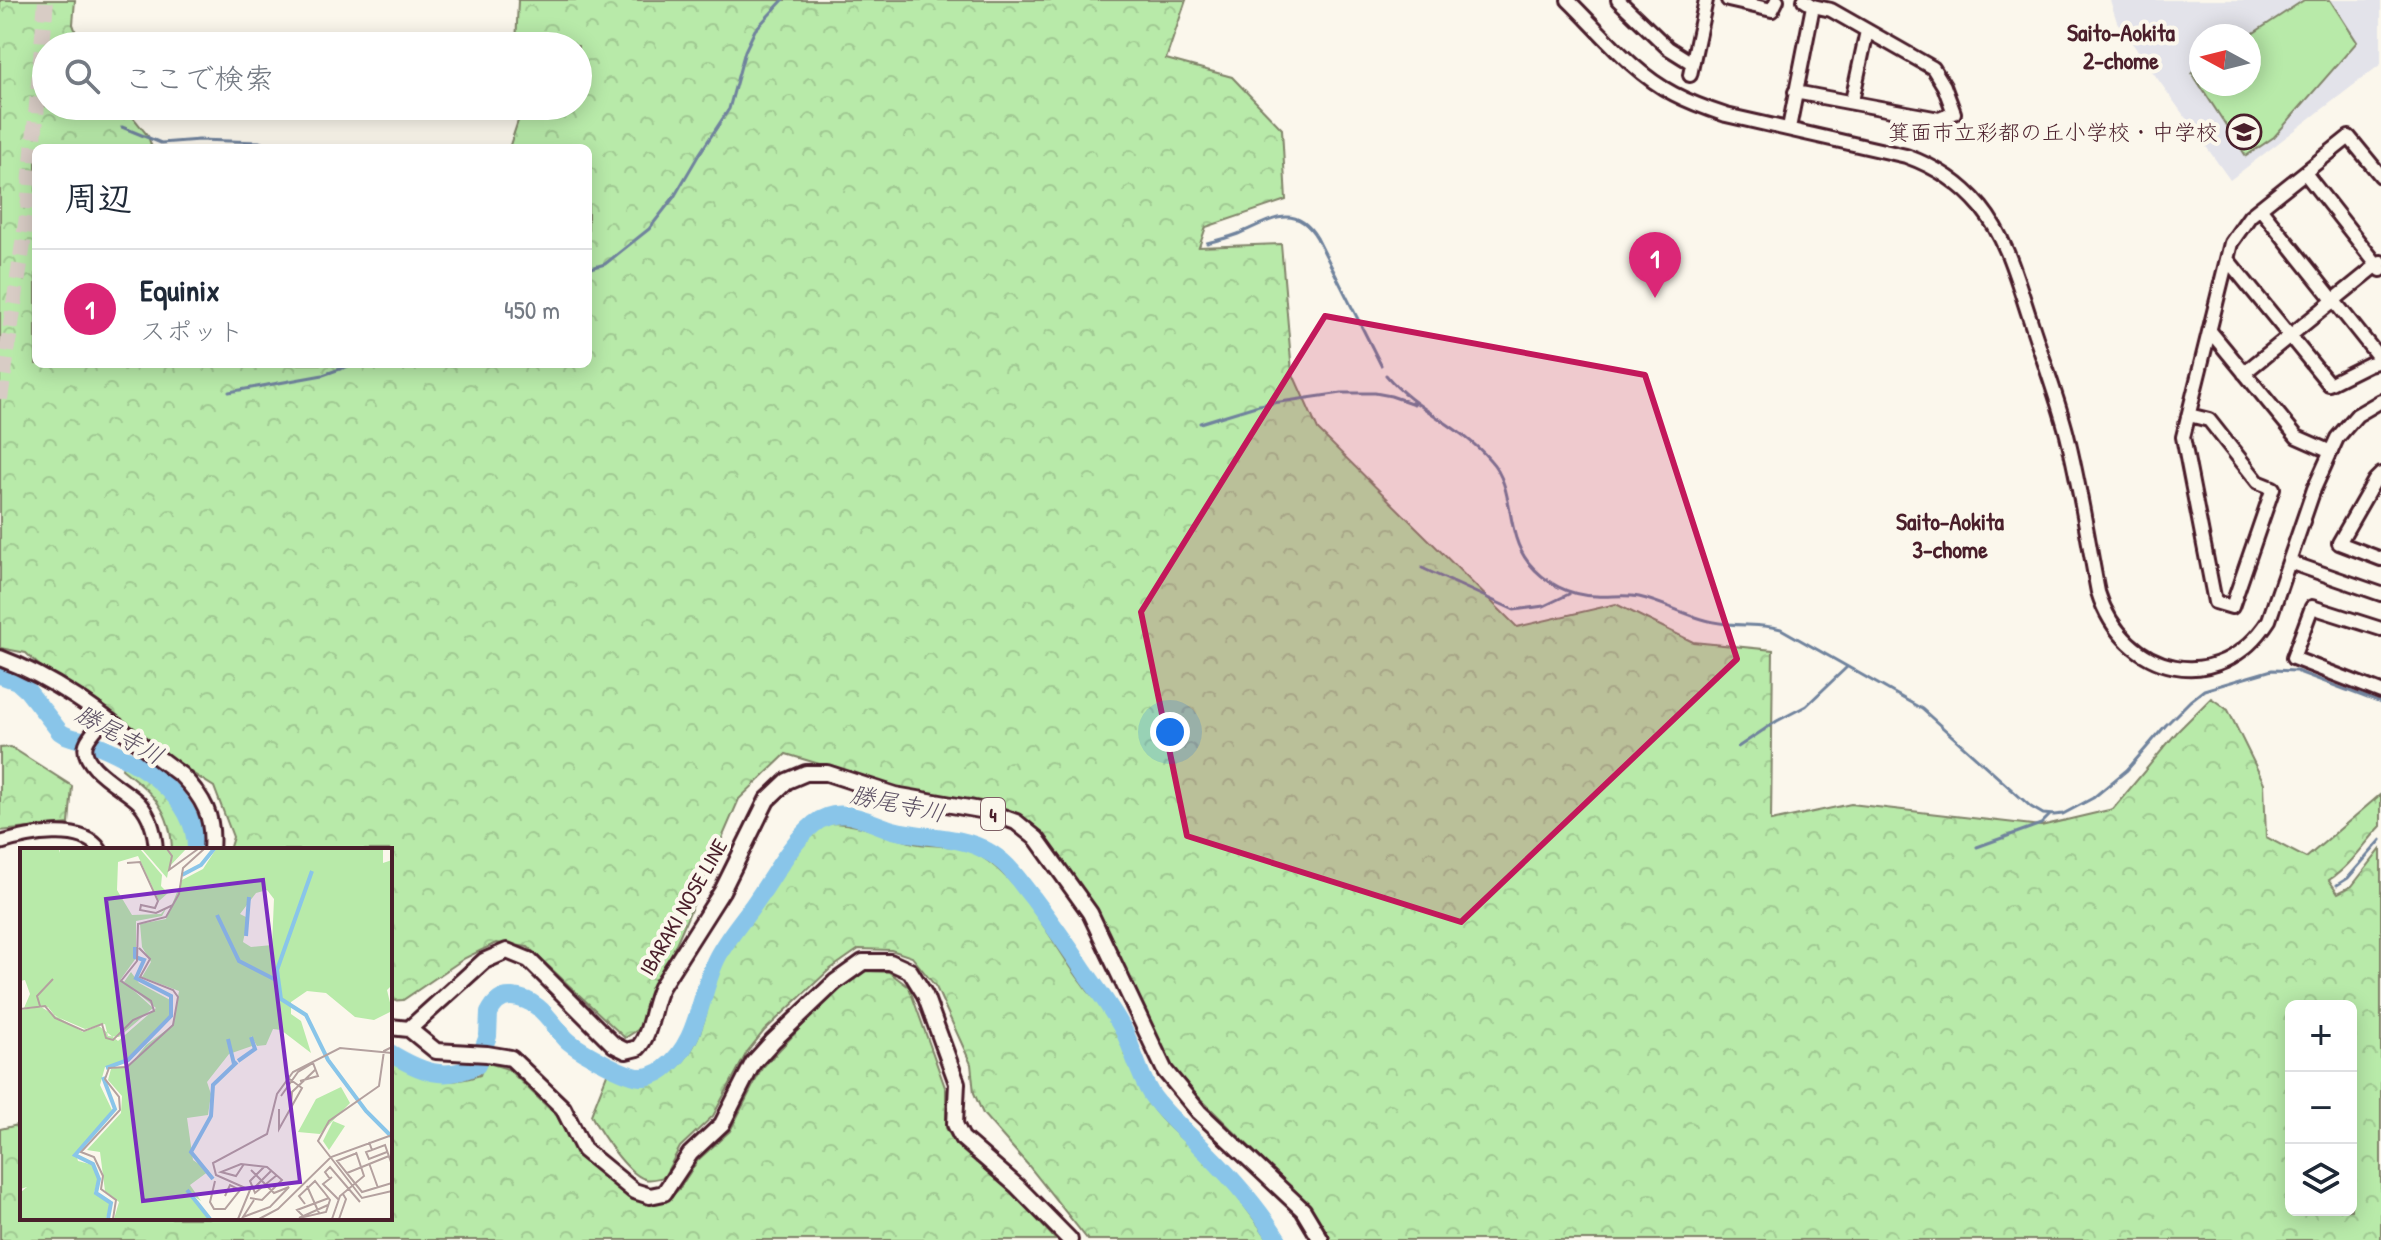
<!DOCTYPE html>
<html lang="ja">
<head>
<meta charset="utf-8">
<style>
	:root { --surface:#fff; --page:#f2f2f3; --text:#1f2937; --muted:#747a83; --line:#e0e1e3; --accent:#db2777 }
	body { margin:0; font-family:"Patrick Hand","Klee One",sans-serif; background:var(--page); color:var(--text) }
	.controls { position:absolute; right:24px; bottom:24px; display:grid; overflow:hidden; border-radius:12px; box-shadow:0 4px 20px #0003 }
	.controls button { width:72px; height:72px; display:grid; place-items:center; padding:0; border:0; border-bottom:2px solid var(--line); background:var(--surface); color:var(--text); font:40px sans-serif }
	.compass { position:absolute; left:2189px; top:24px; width:72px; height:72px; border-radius:50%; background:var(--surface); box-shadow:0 4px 20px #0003; rotate:277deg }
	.you { position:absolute; left:1170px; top:732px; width:28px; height:28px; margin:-20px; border:6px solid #fff; border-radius:50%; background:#1a73e8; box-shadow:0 0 0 12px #1a73e833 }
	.badge { display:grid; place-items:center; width:52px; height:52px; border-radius:50%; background:var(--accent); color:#fff; font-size:26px; font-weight:700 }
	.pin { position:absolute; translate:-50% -66px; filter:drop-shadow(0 2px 4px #0008) }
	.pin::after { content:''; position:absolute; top:42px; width:28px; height:24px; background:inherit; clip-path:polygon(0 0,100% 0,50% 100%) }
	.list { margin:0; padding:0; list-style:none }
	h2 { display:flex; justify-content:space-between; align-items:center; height:104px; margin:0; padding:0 32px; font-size:34px }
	h2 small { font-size:26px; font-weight:400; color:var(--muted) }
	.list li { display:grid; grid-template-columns:52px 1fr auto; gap:24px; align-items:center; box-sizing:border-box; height:120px; padding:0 32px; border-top:2px solid var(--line) }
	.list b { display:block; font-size:30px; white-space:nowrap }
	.list p { margin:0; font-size:26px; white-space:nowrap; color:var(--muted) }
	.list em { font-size:26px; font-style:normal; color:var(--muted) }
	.icon { flex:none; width:44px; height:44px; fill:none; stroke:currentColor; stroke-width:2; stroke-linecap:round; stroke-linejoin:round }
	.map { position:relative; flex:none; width:2381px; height:1240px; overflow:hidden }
	.search { position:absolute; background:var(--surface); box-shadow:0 4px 20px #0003; left:32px; top:32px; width:560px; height:88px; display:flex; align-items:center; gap:20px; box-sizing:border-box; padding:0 28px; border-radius:44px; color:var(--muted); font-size:30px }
	.panel { position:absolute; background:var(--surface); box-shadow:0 4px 20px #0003; left:32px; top:144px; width:560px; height:224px; border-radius:12px }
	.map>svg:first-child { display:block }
	.built { fill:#e3e3ea; fill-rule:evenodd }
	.forest { fill:url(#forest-crowns); stroke:#81846a; stroke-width:2; fill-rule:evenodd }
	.garden { fill:#b8eaa9; stroke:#81846a; stroke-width:2 }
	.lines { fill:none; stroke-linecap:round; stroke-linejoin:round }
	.stream { stroke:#70839d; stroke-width:3 }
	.river { stroke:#89c5e9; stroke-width:18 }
	.highway-tunnel { stroke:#d8ccc5; stroke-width:16; stroke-dasharray:16 8; stroke-linecap:butt }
	.minor-casing { stroke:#4a1f2b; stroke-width:18 }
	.major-casing { stroke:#4a1f2b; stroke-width:20 }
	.minor { stroke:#fbf7ec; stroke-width:12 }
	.major { stroke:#fbf7ec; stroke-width:14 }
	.marked { fill:#c2185b; fill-opacity:0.2; stroke:#c2185b; stroke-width:6; stroke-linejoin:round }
	.labels { text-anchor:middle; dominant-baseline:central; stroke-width:8; stroke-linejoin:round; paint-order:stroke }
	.shield { fill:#fbf7ec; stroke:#7f6065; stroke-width:2 }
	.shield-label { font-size:20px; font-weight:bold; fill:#4a1f2b }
	.poi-label { font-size:22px; fill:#4a1f2b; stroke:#fbf7ec; text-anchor:end }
	.street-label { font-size:22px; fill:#4a1f2b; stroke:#fbf7ec }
	.neighbourhood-label { font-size:24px; font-weight:bold; fill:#4a1f2b; stroke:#fbf7ec }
	.water-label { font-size:24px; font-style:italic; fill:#5d5164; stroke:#fbf7ec }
	.inset-river { fill:none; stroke:#89c5e9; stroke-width:4 }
	.inset-road { fill:none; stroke:#b4a19f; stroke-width:2 }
	.view { fill:#7b2cbf; fill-opacity:0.15; stroke:#7b2cbf; stroke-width:4 }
	.inset-edge { fill:none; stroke:#4a1f2b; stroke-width:4 }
</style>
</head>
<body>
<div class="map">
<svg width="2381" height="1240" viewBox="0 0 2381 1240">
	<defs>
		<pattern id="forest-crowns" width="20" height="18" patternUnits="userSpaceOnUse" patternTransform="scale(2)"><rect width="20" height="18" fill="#b8eaa9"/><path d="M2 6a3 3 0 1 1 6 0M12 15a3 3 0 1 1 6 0" fill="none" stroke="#a0c892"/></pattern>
	</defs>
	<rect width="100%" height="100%" fill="#fbf7ec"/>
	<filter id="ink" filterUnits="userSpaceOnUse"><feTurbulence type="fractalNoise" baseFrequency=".0125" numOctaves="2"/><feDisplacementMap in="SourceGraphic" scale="16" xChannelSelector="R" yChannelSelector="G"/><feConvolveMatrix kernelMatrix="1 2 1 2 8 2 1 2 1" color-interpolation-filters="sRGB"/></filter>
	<g filter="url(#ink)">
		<path class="built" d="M2110 0H2381V64L2230 180 2117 22ZM2201 36H2249V84H2201Z"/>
		<path class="forest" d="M0 0H75L73 24 81 46H46V106H124L148 136 152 148H36V364H588V148H509L523 106H578V46H516L518 0H1186L1166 59 1232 77 1282 129 1286 200 1206 227 1199 247 1281 244 1292 372 1318 430 1517 627 1616 604 1693 642 1773 650 1771 821 1851 804 2041 826 2113 809 2177 732 2211 698 2228 710 2264 783 2266 837 2306 858 2381 794V826C2364 844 2350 867 2329 880L2338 893 2352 886 2381 849V1240H1330L1328 1234 1309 1205 1169 1068 1096 908 1041 835 909 791 786 754 739 799 639 1029 625 1038 528 947 496 943 465 958 403 1000 390 1001V850H229L233 837 214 787 154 749 47 673 26 653 0 648ZM2291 1006H2351V1210H2291Z
			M11 747 72 786 69 824 0 831V748Z
			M124 762C156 781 187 810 190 850H172C171 809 152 793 122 769Z
			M834 823C862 824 883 835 910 842 927 847 946 844 964 849 1013 862 1052 944 1082 983 1090 995 1101 1004 1109 1016 1126 1041 1129 1073 1146 1099 1160 1122 1181 1137 1200 1156 1227 1181 1248 1210 1269 1240H1088L1028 1165 983 1114 974 1093 971 1064 936 987 912 957 891 950 859 949 829 970 764 1031 747 1052 713 1116 680 1147 664 1177C658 1178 651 1181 645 1179 627 1174 599 1131 591 1115L609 1069C657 1097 689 1069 704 1021 710 1001 713 982 722 963 728 949 738 933 748 921 751 917 757 913 760 908 780 883 799 828 834 823Z
			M865 971 889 972 909 987 946 1090V1128L956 1145 1015 1195 1056 1240H0V1129L22 1124V1218H390V1062C425 1077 441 1088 480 1075L485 1062 508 1069 557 1116 579 1156 632 1198 652 1203 667 1200 679 1189 698 1160 730 1131 762 1068 841 985Z"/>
		<path class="garden" d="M2304 0H2330L2357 42 2274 137 2246 156 2192 73 2201 67V84H2249V36Z"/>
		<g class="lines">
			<path class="stream" d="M122 127 161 143 199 140 259 142 274 148
				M1207 243C1217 240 1228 238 1238 234 1268 222 1295 201 1317 238L1381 365
				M588 269 605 264 649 229 674 197 698 156 729 109 745 51 755 30 783 0
				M1386 375C1415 410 1461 426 1490 460 1516 488 1504 531 1528 562 1545 583 1569 596 1596 596 1611 597 1625 594 1639 597 1665 603 1688 617 1714 622 1737 627 1760 623 1781 629L1922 709 2031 807 2043 814 2054 815 2063 814 2093 798 2127 770 2166 725 2190 701 2204 690 2272 670 2296 671 2381 703
				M229 392 323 375 354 364
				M1200 423 1259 405 1342 393H1375L1391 396 1414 404
				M1422 568 1514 610 1544 606 1569 594
				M1738 747 1777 721 1806 706 1847 667
				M1977 847 2041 824 2050 815
				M2337 885 2348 878 2381 840"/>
			<path class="river" d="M0 675 17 681 27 690 60 732C69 739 83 739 95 744 138 761 197 796 196 850
				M390 1053C420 1071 444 1082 477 1065L488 1036 489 1013C494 1003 501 996 512 997 540 999 550 1022 567 1040 578 1050 628 1078 642 1077 649 1077 659 1073 664 1069 698 1044 699 998 715 962 724 942 740 924 752 907 772 880 788 846 814 824 840 803 866 822 893 830 923 838 960 835 987 851 1008 862 1018 880 1033 898 1051 922 1068 946 1085 972 1099 992 1114 1011 1125 1033 1134 1053 1139 1075 1151 1094 1166 1116 1187 1132 1205 1151 1232 1178 1258 1207 1278 1240"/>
			<path class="highway-tunnel" d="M0 399 28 210 46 0"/>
			<g class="minor-casing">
				<path id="minor" d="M1568 0C1601 32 1633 73 1674 94 1691 103 1708 109 1726 115L1906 156C1934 166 1961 183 1981 207 2007 239 2017 280 2030 319 2042 357 2057 396 2067 435 2080 487 2088 540 2098 592 2124 676 2219 698 2269 620L2314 489 2337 438 2357 415 2381 401
					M1618 0 1668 48 1692 63
					M1728 0 1772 10 1777 0
					M1690 75 1706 0
					M1795 92 1939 119 1954 113 1944 86 1933 68 1831 10 1813 6 1804 0
					M1852 101 1867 31
					M1789 128 1813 6
					M2305 173 2381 270
					M2260 208 2381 360
					M2227 259 2329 384 2369 364 2381 361
					M2210 331 2297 437 2331 452
					M2244 373 2381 262
					M2189 415 2209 420 2258 482 2273 488 2232 607 2215 602 2183 437 2231 243 2250 216 2349 137 2381 176
					M2381 474 2375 480 2339 543 2381 559
					M2289 562 2381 594
					M2381 629 2312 607 2293 658 2381 692
					M105 719C99 726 89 735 86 744 79 767 126 789 139 803 151 816 155 833 156 850
					M0 843C26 835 83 823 100 850"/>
			</g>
			<g class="major-casing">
				<path id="major" d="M0 658C68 683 124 733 181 775 204 798 214 817 211 850
					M390 1027 409 1029
					M409 1029 484 961 507 951 529 960 614 1045 626 1051 638 1048C652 1032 651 1007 661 987L722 891 767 800 787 781 806 773H827L895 795 986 811 1016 822 1037 839 1090 913 1165 1071 1199 1112 1303 1210 1321 1240
					M409 1029 436 1051 487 1054 511 1058 563 1108 584 1150 634 1191 650 1196 664 1193 690 1154 722 1124 753 1063 773 1041 835 982 863 962H890L910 971 925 995 957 1083 955 1124 962 1138 1017 1186 1070 1240"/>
			</g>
			<use href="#minor" class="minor"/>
			<use href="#major" class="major"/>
		</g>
	</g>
	<path class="marked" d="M1325 316 1645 375 1737 659 1461 922 1187 836 1141 612Z"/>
	<defs>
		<g id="school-ring" transform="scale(1.8)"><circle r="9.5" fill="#fbf7ec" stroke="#4a1f2b" stroke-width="1.5"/><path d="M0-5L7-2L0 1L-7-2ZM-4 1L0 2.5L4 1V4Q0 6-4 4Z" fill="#4a1f2b"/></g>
	</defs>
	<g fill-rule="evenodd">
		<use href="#school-ring" x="2244" y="132"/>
	</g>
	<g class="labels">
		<rect class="shield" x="981" y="798" width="24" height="32" rx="6"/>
		<g class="shield-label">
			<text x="993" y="814">4</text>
		</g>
		<g class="poi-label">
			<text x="2218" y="132">箕面市立彩都の丘小学校・中学校</text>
		</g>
		<g class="street-label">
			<text transform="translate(683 907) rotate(-60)">IBARAKI NOSE LINE</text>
		</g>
		<g class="neighbourhood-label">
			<text x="2121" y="32">Saito-Aokita<tspan x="2121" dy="28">2-chome</tspan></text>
			<text x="1950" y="521">Saito-Aokita<tspan x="1950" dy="28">3-chome</tspan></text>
		</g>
		<g class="water-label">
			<text transform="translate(120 734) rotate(29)">勝尾寺川</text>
			<text transform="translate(898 803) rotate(12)">勝尾寺川</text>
		</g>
	</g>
	<g transform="translate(20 848)">
		<rect width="372" height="372" fill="#fbf7ec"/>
		<path d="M0 1H39V5L40 1H120L142 27 141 38 148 45 139 53 118 8 98 14 97 42 112 67 141 66 147 59 142 68 116 73V110L101 131 133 160 99 189 88 188 85 176 65 181 35 168 28 159 4 160 10 146 5 132 0 133ZM196 1H363V15L372 12V137L367 142 372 163 354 172 335 169 306 145 287 143 271 154V166L281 173 291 205 261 182 253 181 246 197 237 198 231 188 232 198 209 206 187 234 191 246 188 267 167 270 173 312 189 323 170 337 181 353 166 343 189 371H94L99 354 85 343 80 304 67 302 101 265 102 248 88 232 91 221 110 217 126 197 153 177 159 143 122 129 131 114 122 99 120 76 146 71 162 32 183 21ZM247 42 254 51 252 97 231 99 223 94 228 70 220 66 236 45ZM111 124 119 135 152 153 148 173 101 216 85 219 80 237 92 262 56 306 58 313 73 317 78 331 74 345 90 356 86 371H0V345L7 339 0 341V162L21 159 63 184 79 178 98 193 136 160 104 134ZM321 239 330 255 300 286 278 284 296 251Z" fill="#b8eaa9" fill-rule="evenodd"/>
		<path d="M122 1H166L149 19 147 30Z" fill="#b8eaa9"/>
		<path d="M313 273 325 278 309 302 303 293Z" fill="#b8eaa9"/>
		<path class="inset-river" d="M292 23 257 122 261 151 286 167 308 212 346 263 372 289M162 27 181 17 194 1M197 67 219 113 256 132M226 88 229 49M208 191 214 216M218 213 235 201 231 189M86 220 108 212 151 168V148L116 130 124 112 115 109V99M83 229 95 261 55 307 73 316 79 331 76 345 91 355 88 371M193 331 171 304 191 268 193 237 217 214M167 342 190 371"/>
		<path class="inset-road" d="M147 1 152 8 149 22 178 1M107 15 120 14 138 53 135 60 121 57 120 62 136 65 153 57M20 158 17 148 33 131M0 161 25 158 35 170 64 183 82 176 86 190 93 192 113 172 134 163 131 153 101 133 117 113 118 76 146 69 159 46 163 20 184 1M372 199 364 203 359 238 309 273 298 293 342 350 372 343M261 248 278 224 293 215 298 228 280 233M271 258 272 244 296 221M259 261V281L282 240 268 230M349 294 352 302 365 297 372 317M352 302 346 304 349 311 367 304M337 305 317 313 342 344 372 335M349 315 358 340M224 316 216 328 201 324 221 316 247 319 262 332 242 352 230 350M244 319 230 333 235 345 257 327M231 322 254 345 269 339 250 359 223 369 234 352M327 325 369 308M312 329 303 336 319 352M310 331 305 324 310 319 340 354M195 333 190 354 194 361H205L220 342 210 337 205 348M287 338 299 365M234 340 252 322M285 356 279 348 295 333 299 338 304 344 310 352 306 364 284 369 277 362 309 350M279 370 308 357M93 371 96 352 81 341 83 328 74 309 61 304 100 262 99 249 85 231 89 220 107 219 153 177 158 149 153 142 120 129 130 111 119 100M218 371 230 342 196 327 193 315 247 286 257 246 273 224 320 200 372 205M239 371 258 361 311 309 372 287M312 371 320 348 344 328 336 304M319 371 326 351 323 346"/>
		<path class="view" d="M243 32 280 334 123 353 86 51Z"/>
		<rect width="372" height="372" class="inset-edge"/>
	</g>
</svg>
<div class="controls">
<button>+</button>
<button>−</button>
<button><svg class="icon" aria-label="layers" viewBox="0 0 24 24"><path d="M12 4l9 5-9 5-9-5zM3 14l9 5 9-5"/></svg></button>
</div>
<svg class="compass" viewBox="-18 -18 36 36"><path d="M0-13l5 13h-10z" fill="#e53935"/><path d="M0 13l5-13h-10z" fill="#747a83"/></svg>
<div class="you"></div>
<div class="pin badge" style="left:1655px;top:298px">1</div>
<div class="search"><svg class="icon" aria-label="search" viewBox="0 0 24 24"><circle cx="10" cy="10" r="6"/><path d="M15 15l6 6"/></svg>ここで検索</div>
<section class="panel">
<h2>周辺<small></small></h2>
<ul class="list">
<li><span class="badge">1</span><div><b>Equinix</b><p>スポット</p></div><em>450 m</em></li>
</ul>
</section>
</div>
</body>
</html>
